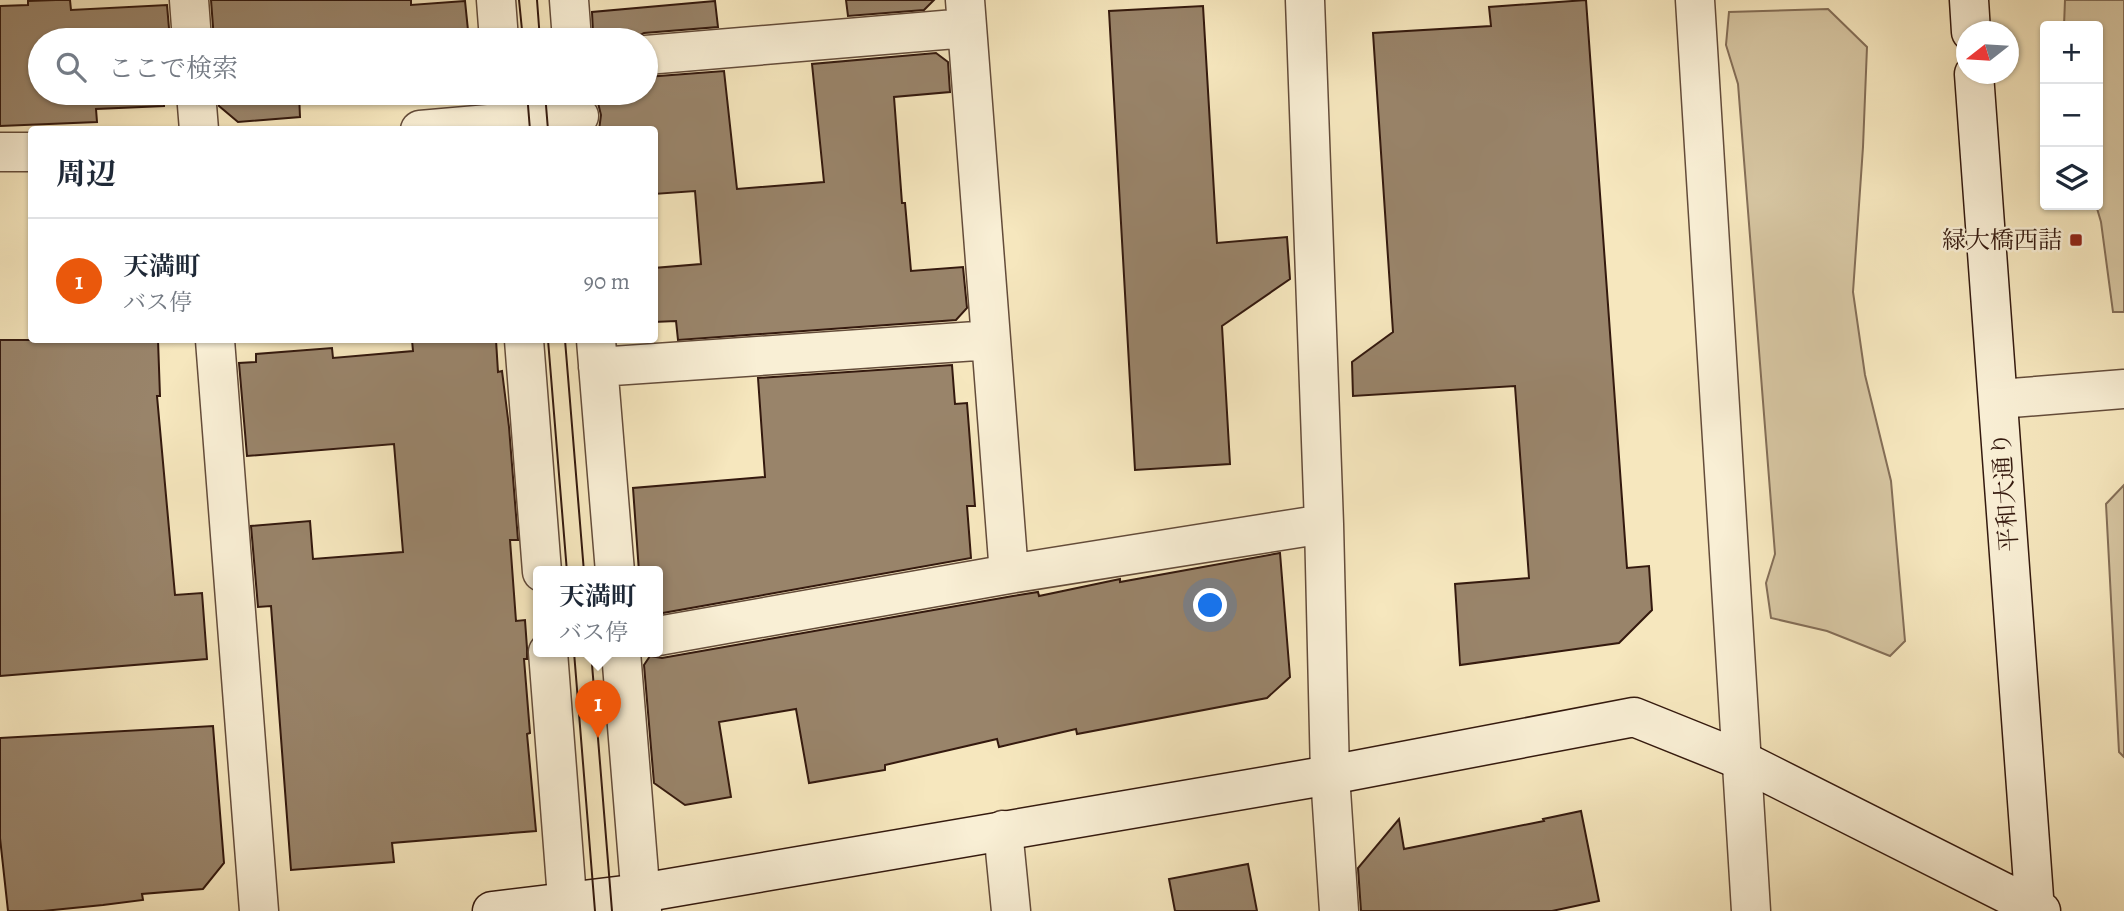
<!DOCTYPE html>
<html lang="ja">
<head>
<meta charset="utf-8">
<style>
	:root { --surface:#fff; --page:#f2f2f3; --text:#1f2937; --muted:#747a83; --line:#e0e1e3; --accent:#ea580c }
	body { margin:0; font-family:Alegreya,"Noto Serif JP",serif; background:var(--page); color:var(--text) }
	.controls { position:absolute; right:21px; top:21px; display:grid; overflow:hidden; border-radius:7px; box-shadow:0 2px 5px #0004 }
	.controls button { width:63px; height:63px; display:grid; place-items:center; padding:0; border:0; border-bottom:2px solid var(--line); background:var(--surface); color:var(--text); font:35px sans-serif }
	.compass { position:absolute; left:1956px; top:21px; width:63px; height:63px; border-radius:50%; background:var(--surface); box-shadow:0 2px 5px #0004; rotate:253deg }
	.you { position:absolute; left:1211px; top:606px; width:24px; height:24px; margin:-18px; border:5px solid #fff; border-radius:50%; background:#1a73e8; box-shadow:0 0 0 10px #1a73e833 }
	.badge { display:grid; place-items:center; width:46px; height:46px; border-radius:50%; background:var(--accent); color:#fff; font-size:23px; font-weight:700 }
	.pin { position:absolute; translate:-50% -58px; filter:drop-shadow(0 2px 4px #0008) }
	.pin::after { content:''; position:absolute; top:37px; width:24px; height:21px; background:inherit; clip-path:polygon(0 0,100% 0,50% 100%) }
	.popup { position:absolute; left:533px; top:566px; width:130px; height:91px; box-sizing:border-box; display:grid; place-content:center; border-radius:7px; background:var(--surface); filter:drop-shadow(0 2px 5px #0005); font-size:23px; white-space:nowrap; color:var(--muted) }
	.popup b { font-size:26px; color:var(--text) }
	.popup::after { content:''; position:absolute; left:50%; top:100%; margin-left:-14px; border:14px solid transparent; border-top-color:var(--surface) }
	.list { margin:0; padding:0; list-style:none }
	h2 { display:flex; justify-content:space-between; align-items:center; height:91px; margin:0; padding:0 28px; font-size:30px }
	h2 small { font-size:23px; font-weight:400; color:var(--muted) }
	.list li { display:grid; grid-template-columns:46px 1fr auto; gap:21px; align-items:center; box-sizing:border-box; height:126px; padding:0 28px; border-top:2px solid var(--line) }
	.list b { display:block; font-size:26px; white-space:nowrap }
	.list p { margin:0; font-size:23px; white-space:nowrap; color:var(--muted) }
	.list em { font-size:23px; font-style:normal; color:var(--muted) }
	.icon { flex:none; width:38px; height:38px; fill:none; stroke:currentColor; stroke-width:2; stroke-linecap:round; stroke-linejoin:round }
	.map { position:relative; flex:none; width:2124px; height:911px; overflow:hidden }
	.search { position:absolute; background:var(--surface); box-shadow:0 2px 5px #0004; left:28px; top:28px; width:630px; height:77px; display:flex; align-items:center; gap:18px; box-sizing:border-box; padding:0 24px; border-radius:38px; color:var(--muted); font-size:26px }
	.panel { position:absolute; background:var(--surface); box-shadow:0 2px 5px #0004; left:28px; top:126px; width:630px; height:217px; border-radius:7px }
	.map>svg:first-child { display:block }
	.green { fill:#d5c4a0; stroke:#846e57; stroke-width:2 }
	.building { fill:#99846a; stroke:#34190e; stroke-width:2 }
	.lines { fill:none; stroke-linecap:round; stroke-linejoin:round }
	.street-casing { stroke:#644c3a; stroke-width:41 }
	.secondary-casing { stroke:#34190e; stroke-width:41 }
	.street { stroke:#f9efd5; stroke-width:38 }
	.secondary { stroke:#f9efd5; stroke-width:38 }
	.tram { stroke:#34190e; stroke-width:2 }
	.poi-dot { fill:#8f2418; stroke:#f9efd5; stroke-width:2.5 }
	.labels { text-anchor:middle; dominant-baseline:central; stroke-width:5; stroke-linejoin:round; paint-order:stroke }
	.poi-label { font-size:24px; fill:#34190e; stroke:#f9efd5; text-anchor:end }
	.street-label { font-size:24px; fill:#34190e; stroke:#f9efd5 }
</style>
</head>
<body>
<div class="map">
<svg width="2124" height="911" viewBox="0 0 2124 911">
	<rect width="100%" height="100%" fill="#f6e7be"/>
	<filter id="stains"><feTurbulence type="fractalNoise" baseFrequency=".00286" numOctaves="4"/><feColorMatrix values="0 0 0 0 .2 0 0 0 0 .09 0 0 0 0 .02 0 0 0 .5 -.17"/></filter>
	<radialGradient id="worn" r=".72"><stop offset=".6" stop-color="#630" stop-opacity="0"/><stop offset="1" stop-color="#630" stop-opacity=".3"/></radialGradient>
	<path class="green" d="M2065 0H2124V312H2113L2101 222 2096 205H2098V26H2064Z
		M1828 9 1867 47 1863 147 1853 292 1865 375 1891 481 1905 641 1890 656 1827 631 1771 618 1766 583 1775 554 1738 84 1726 45 1729 12Z
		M2124 485V757L2119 752 2106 504Z"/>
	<path class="building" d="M56 0H70L71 10 167 5 170 40H40V93H164V106L96 109 97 122 0 126V6L28 5V1Z
		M211 0H411V5L465 1 469 40H214Z
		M846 0H934L924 10 848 16Z
		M1586 0 1627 568 1649 566 1652 610 1619 643 1460 665 1455 584 1529 578 1515 386 1353 396 1352 362 1393 332 1373 33 1491 26 1489 7Z
		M715 1 718 27 644 33 631 40H603L593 33 592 12Z
		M1203 6 1217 243 1287 237 1290 279 1222 326 1230 464 1135 470 1109 11Z
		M936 53 948 62 950 92 894 97 902 203H905L911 271 963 267 967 308 956 320 678 340 676 321 654 322V268L701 264 695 191 654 194V130H599L601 115 597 99 600 93H646V77L724 71 737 189 824 182 812 64Z
		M218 93H299L300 117 238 122 219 106Z
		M0 340H158L160 396H157L175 595 202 593 207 659 0 676Z
		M412 340H496L498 372 502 371 509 427 518 540H510L516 621 525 620 527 648V659H524L530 733 527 734 536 831 392 843 394 862 291 870 271 606 258 607 251 526 310 521 313 559 403 552 394 444 247 456 239 363 256 362V354L332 348 333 358 413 351Z
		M952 365 955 404 967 403 975 506H967L971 558 657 614V572H639L633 488 765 477 758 378Z
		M1280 553 1290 677 1267 698 1077 734 1076 729 999 747 997 739 885 765V770L809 783 796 709 719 722 731 797 685 805 654 783 644 665 650 656 662 658 1013 596 1038 592 1039 596 1120 579V582Z
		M213 726 224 863 203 889 142 894 143 900 103 905 43 911H8L0 838V738Z
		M1581 811 1599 901 1552 911H1361L1358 868 1399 819 1404 849 1544 821 1543 819Z
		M1248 864 1257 911H1175L1169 879Z"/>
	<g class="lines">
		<g class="street-casing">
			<path id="street" d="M189 0 192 40
				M496 0 499 40
				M569 0 572 40
				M965 0 1009 574
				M1305 0 1324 524 1330 775 1339 911
				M1695 0 1751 911
				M646 55 967 28
				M196 93 199 130
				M420 130 579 116
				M0 152H32
				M215 340 259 911
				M524 340 542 572
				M596 340 615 572
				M598 367 991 340
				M1999 399 2124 389
				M658 636 1009 574 1324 524
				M548 652 568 911
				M621 652 642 911
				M1003 830 1011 911"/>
		</g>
		<g class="secondary-casing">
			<path id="secondary" d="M1969 0 1971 32
				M1974 74 2035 911
				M492 911 641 893 1330 775 1634 717 1741 760 2041 911"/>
		</g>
		<use href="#street" class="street"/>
		<use href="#secondary" class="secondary"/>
		<path class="tram" d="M519 0 523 40
			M537 0 540 40
			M527 93 530 130
			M545 93 548 130
			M548 340 567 572
			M565 340 584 572
			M574 652 595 911
			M591 652 612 911"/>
	</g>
	<rect class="poi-dot" x="2069" y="233" width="14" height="14" rx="3.5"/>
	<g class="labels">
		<g class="poi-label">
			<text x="2062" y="240">緑大橋西詰</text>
		</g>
		<g class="street-label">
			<text transform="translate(2005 492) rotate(-94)">平和大通り</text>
		</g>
	</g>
	<rect width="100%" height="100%" filter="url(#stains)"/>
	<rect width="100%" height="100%" fill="url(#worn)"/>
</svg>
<div class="controls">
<button>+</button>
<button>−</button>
<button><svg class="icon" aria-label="layers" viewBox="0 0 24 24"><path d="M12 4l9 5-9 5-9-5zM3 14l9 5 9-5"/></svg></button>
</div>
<svg class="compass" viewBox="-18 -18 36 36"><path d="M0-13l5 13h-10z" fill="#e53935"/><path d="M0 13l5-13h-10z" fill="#747a83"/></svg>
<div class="you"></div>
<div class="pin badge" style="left:598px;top:738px">1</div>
<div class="popup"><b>天満町</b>バス停</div>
<div class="search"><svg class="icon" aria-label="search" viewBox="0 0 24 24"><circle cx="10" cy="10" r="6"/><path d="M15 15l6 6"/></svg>ここで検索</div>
<section class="panel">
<h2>周辺<small></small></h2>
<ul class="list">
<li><span class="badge">1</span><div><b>天満町</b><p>バス停</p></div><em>90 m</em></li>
</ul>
</section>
</div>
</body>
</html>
